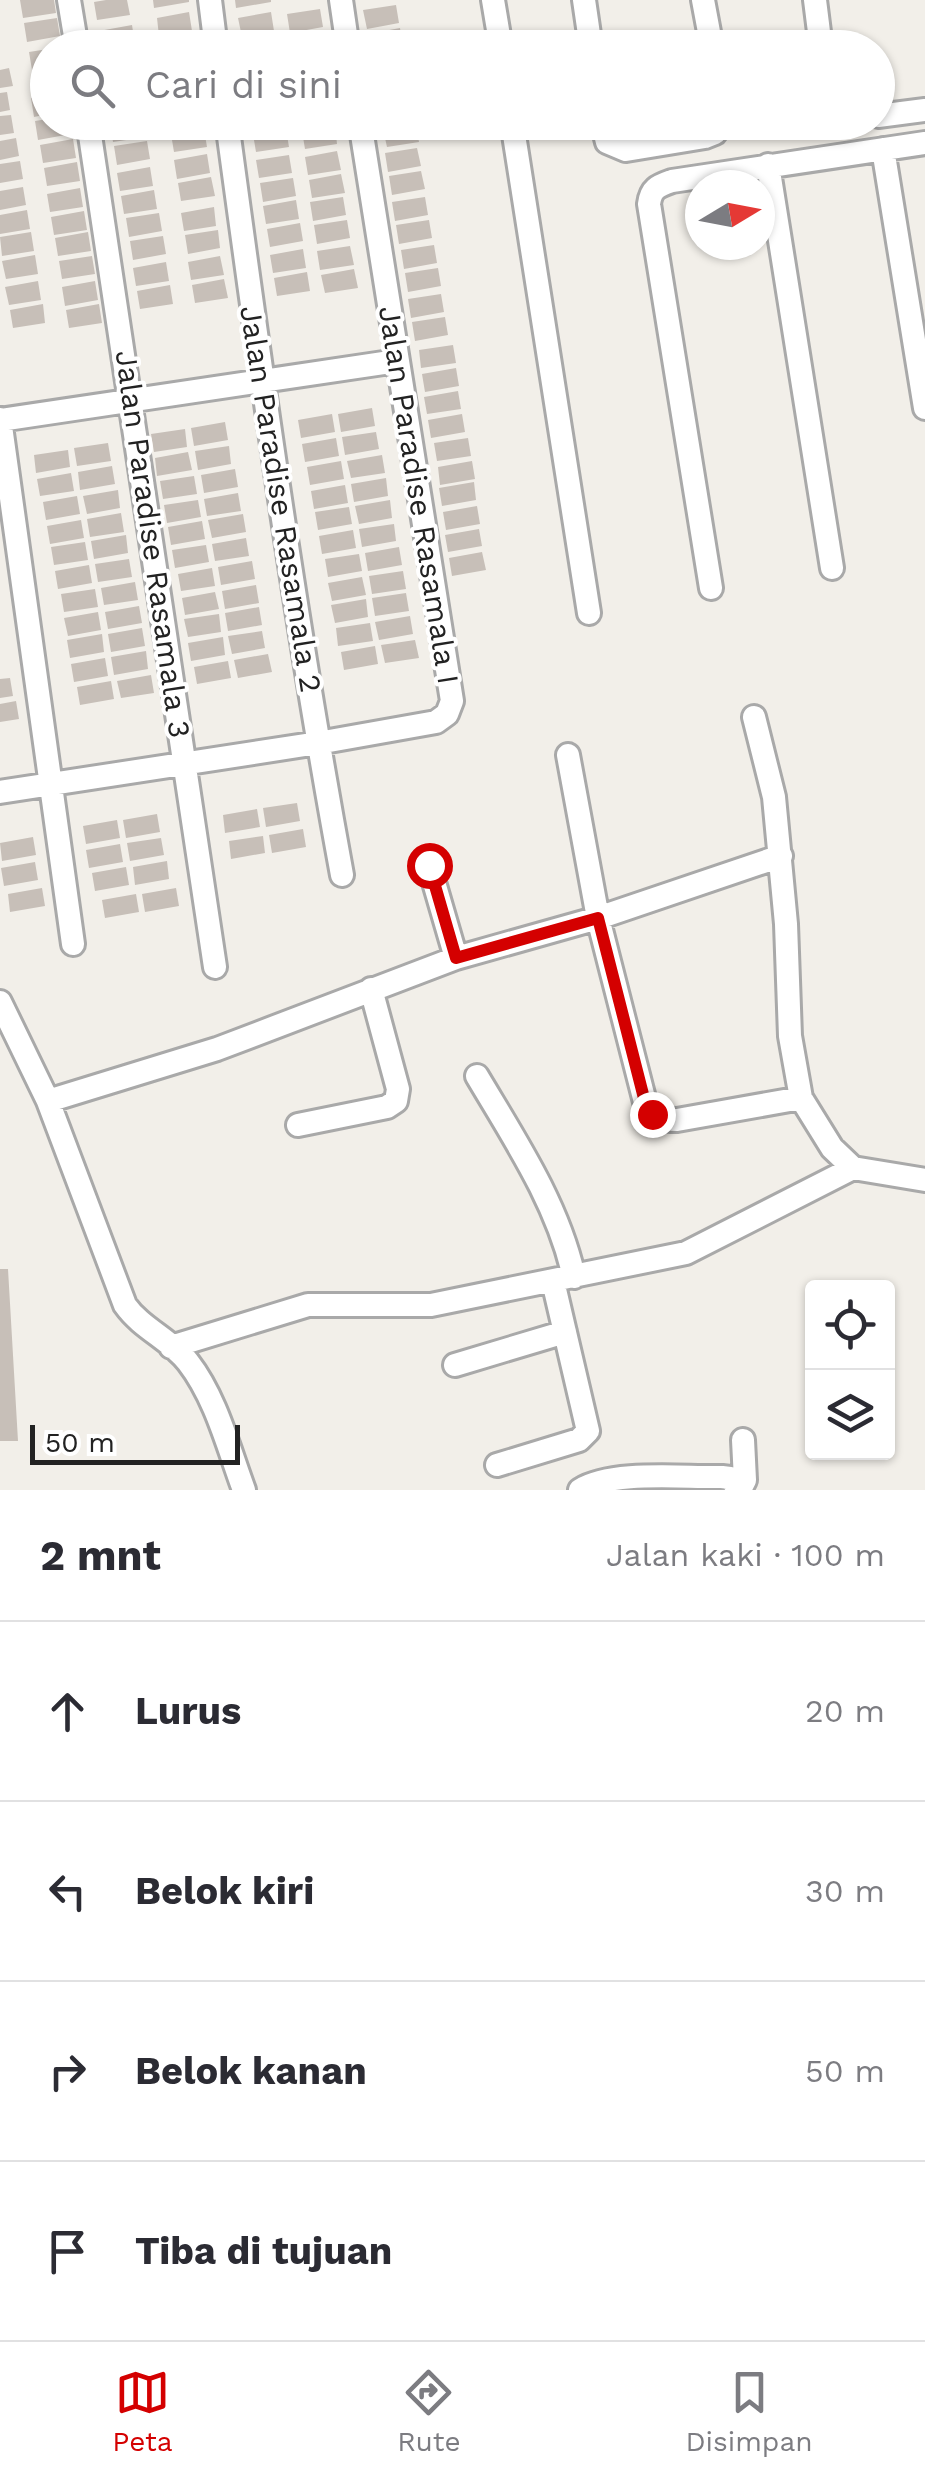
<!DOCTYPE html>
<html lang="id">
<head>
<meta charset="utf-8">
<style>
	:root { --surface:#fff; --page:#f7f7f7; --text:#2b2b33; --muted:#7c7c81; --line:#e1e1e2; --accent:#d40000 }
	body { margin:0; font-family:"Work Sans",sans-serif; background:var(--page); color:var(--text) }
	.controls { position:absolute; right:30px; bottom:30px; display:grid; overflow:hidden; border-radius:10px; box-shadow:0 2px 8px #0004 }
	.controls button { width:90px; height:90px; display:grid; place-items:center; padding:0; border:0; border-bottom:2px solid var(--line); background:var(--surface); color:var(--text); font:50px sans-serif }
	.compass { position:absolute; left:685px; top:170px; width:90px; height:90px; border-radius:50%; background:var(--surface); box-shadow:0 2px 8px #0004; rotate:80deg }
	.scale { position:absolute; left:30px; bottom:25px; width:210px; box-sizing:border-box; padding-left:10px; border:5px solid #222; border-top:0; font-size:28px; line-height:35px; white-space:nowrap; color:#222; -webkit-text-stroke:8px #fff; paint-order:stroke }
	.stop { position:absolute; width:30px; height:30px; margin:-22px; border:8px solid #d40000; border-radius:50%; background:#fff }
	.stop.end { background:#d40000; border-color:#fff; box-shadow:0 2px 10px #0008 }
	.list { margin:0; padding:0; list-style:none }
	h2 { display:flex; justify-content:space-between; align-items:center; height:130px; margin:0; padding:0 40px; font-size:42px }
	h2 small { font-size:32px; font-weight:400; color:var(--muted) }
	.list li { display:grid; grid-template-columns:65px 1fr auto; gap:30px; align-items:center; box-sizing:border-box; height:180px; padding:0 40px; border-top:2px solid var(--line) }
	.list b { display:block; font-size:38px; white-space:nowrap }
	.list em { font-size:32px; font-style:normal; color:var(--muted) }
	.icon { flex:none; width:55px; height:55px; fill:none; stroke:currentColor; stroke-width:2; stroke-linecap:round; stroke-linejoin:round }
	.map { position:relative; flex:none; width:925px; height:1490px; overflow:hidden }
	.search { position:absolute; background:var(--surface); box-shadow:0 2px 8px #0004; left:30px; right:30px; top:30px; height:110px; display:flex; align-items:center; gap:25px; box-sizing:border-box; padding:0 35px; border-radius:55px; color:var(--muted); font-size:38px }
	.sheet { height:850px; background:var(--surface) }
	nav { display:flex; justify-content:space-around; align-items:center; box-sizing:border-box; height:140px; border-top:2px solid var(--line); background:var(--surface); font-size:28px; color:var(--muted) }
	nav a { display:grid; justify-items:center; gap:5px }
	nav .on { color:var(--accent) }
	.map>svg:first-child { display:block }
	.building { fill:#c7bfb8 }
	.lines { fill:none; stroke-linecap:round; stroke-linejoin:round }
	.minor-casing { stroke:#a9a9a9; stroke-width:28 }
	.minor { stroke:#fff; stroke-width:22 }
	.route { stroke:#d40000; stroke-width:12 }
	.labels { text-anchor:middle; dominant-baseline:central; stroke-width:8; stroke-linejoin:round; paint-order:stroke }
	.street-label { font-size:30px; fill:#222; stroke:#fff }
</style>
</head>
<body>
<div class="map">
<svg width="925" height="1490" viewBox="0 0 925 1490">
	<rect width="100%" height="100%" fill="#f2efe9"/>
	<path class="building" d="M20 0H54L56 13 23 18Z
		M106 0H127L130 15 97 20 94 2Z
		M153 0H189V2L154 8Z
		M235 0H271V2L236 8Z
		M396 5 399 23 367 29 363 10Z
		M320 9 323 27 290 33 287 14Z
		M189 12 192 31 159 36 157 18Z
		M271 12 274 31 242 37 238 18Z
		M57 18 60 36 27 42 24 23Z
		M132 25 135 44 102 48 99 31Z
		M400 28 403 47 370 48 368 34Z
		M324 32 326 48H293L291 38Z
		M275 35 277 48H244L242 41Z
		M193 36 195 48H162L161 41Z
		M48 49V68L32 70 29 52Z
		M9 68 13 86 0 88V70Z
		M48 72V91L36 93 33 75Z
		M7 92 10 110 0 112V93Z
		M48 96V114L34 117 31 98Z
		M11 115 14 133 0 135V116Z
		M48 119V122H69L71 134 38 140 35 121Z
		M143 122 146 137 113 142 110 124Z
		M416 124 419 142 387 147 383 129Z
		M335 125 337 144 305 149 302 131Z
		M204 129 207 147 174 152 171 134Z
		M286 129 289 147 256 152 253 134Z
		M16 138 19 156 0 160V141Z
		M73 139 76 158 43 163 40 145Z
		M147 141 150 159 117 165 114 146Z
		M417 148 421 166 388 172 385 153Z
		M337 151 341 170 308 175 305 157Z
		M207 154 210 173 177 179 174 160Z
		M289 155 292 173 259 178 256 160Z
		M20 161 23 179 0 183V164Z
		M77 162 80 181 47 186 44 168Z
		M150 167 153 186 120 191 117 173Z
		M421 171 425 189 392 195 389 176Z
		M341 174 345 193 312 198 309 180Z
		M211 177 215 196 181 201 178 183Z
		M293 178 296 196 263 202 260 183Z
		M23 187 26 205 0 210V191Z
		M80 188 83 207 50 212 47 194Z
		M154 190 157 209 124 214 121 196Z
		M343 197 346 215 313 221 310 202Z
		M425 197 428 215 395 221 392 202Z
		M296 200 299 219 266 224 263 206Z
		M214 207 216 226 184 231 181 213Z
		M27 210 30 229 0 234V215Z
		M84 211 87 230 54 235 51 217Z
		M159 213 162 231 129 237 126 218Z
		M347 220 350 238 317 244 314 225Z
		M429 220 432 238 399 244 396 225Z
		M300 223 303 241 270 247 267 229Z
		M218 230 220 248 188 254 185 235Z
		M31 232 34 251 2 256 0 237Z
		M88 232 91 251 58 256 55 238Z
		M163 236 166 254 133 260 130 241Z
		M434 245 437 263 404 269 401 250Z
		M350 246 354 265 320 270 317 251Z
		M303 249 306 268 273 273 270 255Z
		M35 255 38 274 6 279 2 261Z
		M92 256 95 274 62 279 59 261Z
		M220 256 224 275 191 280 188 262Z
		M166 262 169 281 136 286 133 268Z
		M438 268 441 286 408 292 405 273Z
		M354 269 358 288 325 293 321 275Z
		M307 272 310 291 277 296 274 278Z
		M224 279 228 298 195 303 192 285Z
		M38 281 41 300 9 305 5 287Z
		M95 281 98 300 65 306 62 287Z
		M170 285 173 304 140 309 137 291Z
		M441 294 444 312 411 318 408 299Z
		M43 304 45 323 13 328 10 310Z
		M99 304 102 323 69 328 66 310Z
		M445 317 448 335 415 341 412 322Z
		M453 345 456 363 421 368 419 350Z
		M456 368 459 386 425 392 422 374Z
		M458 391 461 409 427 414 424 397Z
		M372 408 375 426 341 432 338 414Z
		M332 414 335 432 301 438 298 420Z
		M462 414 465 432 431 438 428 420Z
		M225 422 228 440 194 446 191 428Z
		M185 429 187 447 154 452 151 434Z
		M376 432 379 449 345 455 342 437Z
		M336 438 339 456 305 462 302 444Z
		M468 438 471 456 437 461 434 443Z
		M108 443 111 461 77 466 74 448Z
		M229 446 231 464 198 470 195 451Z
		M68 450 70 467 36 473 34 455Z
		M188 452 192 470 157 476 155 458Z
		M382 455 385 473 351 478 347 461Z
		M341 461 344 479 310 485 307 467Z
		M472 461 475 479 440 485 438 467Z
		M112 466 115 484 80 490 78 472Z
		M235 469 238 487 204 493 201 475Z
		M71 473 74 491 40 496 37 479Z
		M194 476 197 494 163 499 160 481Z
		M386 478 388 496 354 502 351 484Z
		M474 482 476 500 442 506 439 488Z
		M345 485 348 503 314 509 311 491Z
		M118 490 120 508 87 514 83 496Z
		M238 493 241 511 207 516 204 499Z
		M77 496 80 514 46 520 43 502Z
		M198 500 201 517 167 523 164 505Z
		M390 500 392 518 359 524 355 506Z
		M477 506 480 524 446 530 443 512Z
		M349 507 352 524 318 530 315 512Z
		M121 513 124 532 90 537 87 519Z
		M243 514 246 532 212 538 208 520Z
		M81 520 84 538 50 544 47 526Z
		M202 521 205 539 171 545 168 527Z
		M394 524 396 541 362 547 359 529Z
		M479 529 482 546 448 552 445 535Z
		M353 530 356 548 322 554 319 536Z
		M126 535 128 553 94 559 91 541Z
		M246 538 249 556 215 561 212 544Z
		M85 542 88 560 54 565 51 547Z
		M206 545 209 562 175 568 172 550Z
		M399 547 402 565 368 571 365 553Z
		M482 552 486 570 452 576 449 558Z
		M359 554 362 571 328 577 325 559Z
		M129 559 132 577 98 582 95 564Z
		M252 561 255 579 221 585 218 567Z
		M89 565 92 583 58 589 55 571Z
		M212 568 215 586 181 591 178 574Z
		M403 571 406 589 372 594 369 576Z
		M362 577 366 595 332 601 328 583Z
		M135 582 138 600 104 605 101 588Z
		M256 585 259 603 225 609 222 591Z
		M95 589 98 607 64 612 61 594Z
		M215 592 219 609 185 615 182 598Z
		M406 593 409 611 375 616 372 598Z
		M366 599 368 617 335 623 331 605Z
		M139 606 142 623 108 629 105 612Z
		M259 607 262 625 228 631 225 613Z
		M98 612 101 630 68 636 64 618Z
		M219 614 221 632 188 637 184 619Z
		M410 616 413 634 379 640 375 622Z
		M370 623 373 641 338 646 336 628Z
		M142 628 145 646 111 652 108 634Z
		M262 631 265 648 232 654 228 636Z
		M102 634 104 652 70 658 67 640Z
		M223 637 225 655 191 661 188 643Z
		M415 640 419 658 385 663 381 645Z
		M375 646 378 664 344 670 341 652Z
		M146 651 148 669 114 675 111 657Z
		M268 654 272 672 238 678 234 660Z
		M105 658 108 676 74 682 71 664Z
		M228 661 231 678 197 684 194 667Z
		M151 675 154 693 121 698 117 681Z
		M10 678 13 696 0 698V679Z
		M111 681 114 699 80 705 77 687Z
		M16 701 19 719 0 722V704Z
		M297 803 300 821 266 827 263 808Z
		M257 809 260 827 225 833 223 815Z
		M157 814 160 832 126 838 123 820Z
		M117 820 120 838 86 844 83 826Z
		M303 829 306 847 272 853 269 835Z
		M263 836 265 853 231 859 229 841Z
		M33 837 36 855 2 861 0 843Z
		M161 838 164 855 130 861 127 843Z
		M120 844 123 862 89 868 86 850Z
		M167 861 169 879 135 885 133 867Z
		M35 862 38 880 4 886 1 868Z
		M126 867 129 885 95 891 92 873Z
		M42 888 45 906 10 912 8 894Z
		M176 888 179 906 145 912 142 894Z
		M136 894 139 912 105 918 102 900Z
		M0 1269H8L18 1441H0Z"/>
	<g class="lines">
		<g class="minor-casing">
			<path id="minor" d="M69 0 77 48
				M210 0 216 48
				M341 0 348 48
				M493 0 501 48
				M584 0 591 48
				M703 0 712 48
				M815 0 821 48
				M878 116 925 110
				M88 122 215 967
				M227 122C261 374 296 625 342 875
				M512 122 589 613
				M602 122 607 142 626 150 705 137 715 133 721 122
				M883 149 925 408
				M768 165 832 568
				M0 419 73 944
				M0 420 397 361
				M711 588 649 204C651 188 658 186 672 181L925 143
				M754 717 774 797 786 924 790 1036 801 1098 832 1148 853 1168 925 1180
				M568 755 598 918 646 1106C655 1119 662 1120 677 1120L801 1098
				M0 792 318 743 436 722 447 714 452 701 360 122
				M456 958 598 918 781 856
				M0 1002 48 1101 125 1305C142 1329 170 1339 188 1362 216 1398 228 1447 244 1490
				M477 1076C515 1140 558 1204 574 1277
				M48 1101 217 1049 456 958 429 865
				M298 1125 387 1107 396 1101 398 1089 371 989
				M171 1347 308 1305H431L686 1253 853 1168
				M455 1365 565 1332
				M497 1465 579 1440 588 1431 553 1281
				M580 1490C612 1470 683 1478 722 1477L730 1478 739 1490
				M740 1490 745 1480 743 1440"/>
		</g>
		<use href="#minor" class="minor"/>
	</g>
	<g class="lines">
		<path class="route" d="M429 865 456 958 598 918 646 1106 652 1114"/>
	</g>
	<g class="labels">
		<g class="street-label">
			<text transform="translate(419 495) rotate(81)">Jalan Paradise Rasamala I</text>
			<text transform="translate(281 499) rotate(81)">Jalan Paradise Rasamala 2</text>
			<text transform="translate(153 544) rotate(82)">Jalan Paradise Rasamala 3</text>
		</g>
	</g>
</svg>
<div class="controls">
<button><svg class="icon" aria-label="locate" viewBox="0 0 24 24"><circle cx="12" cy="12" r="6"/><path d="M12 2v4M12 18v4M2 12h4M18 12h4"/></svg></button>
<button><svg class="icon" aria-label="layers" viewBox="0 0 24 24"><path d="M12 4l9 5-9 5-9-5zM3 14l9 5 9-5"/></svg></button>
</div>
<svg class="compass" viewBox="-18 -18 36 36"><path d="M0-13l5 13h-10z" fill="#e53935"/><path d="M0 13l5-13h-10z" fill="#7c7c81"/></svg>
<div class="scale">50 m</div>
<div class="stop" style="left:429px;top:865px"></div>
<div class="stop end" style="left:652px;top:1114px"></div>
<div class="search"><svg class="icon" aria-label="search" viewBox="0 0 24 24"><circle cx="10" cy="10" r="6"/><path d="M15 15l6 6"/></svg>Cari di sini</div>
</div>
<section class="sheet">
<h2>2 mnt<small>Jalan kaki · 100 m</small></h2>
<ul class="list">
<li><svg class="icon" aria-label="ahead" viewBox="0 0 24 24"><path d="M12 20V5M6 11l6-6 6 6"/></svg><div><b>Lurus</b></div><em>20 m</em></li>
<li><svg class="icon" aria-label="left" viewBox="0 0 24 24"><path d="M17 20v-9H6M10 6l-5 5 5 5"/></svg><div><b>Belok kiri</b></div><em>30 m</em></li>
<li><svg class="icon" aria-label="right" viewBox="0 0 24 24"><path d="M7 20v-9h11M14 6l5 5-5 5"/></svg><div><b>Belok kanan</b></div><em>50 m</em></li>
<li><svg class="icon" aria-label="arrive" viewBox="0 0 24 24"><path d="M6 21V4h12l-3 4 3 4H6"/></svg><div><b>Tiba di tujuan</b></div></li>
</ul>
</section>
<nav>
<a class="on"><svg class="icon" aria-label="map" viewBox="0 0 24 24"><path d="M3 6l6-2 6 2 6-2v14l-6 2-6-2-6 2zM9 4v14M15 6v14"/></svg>Peta</a>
<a><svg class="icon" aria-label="directions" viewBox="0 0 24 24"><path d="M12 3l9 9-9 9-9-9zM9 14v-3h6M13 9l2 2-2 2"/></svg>Rute</a>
<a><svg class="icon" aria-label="saved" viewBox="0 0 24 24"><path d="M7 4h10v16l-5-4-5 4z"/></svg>Disimpan</a>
</nav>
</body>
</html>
